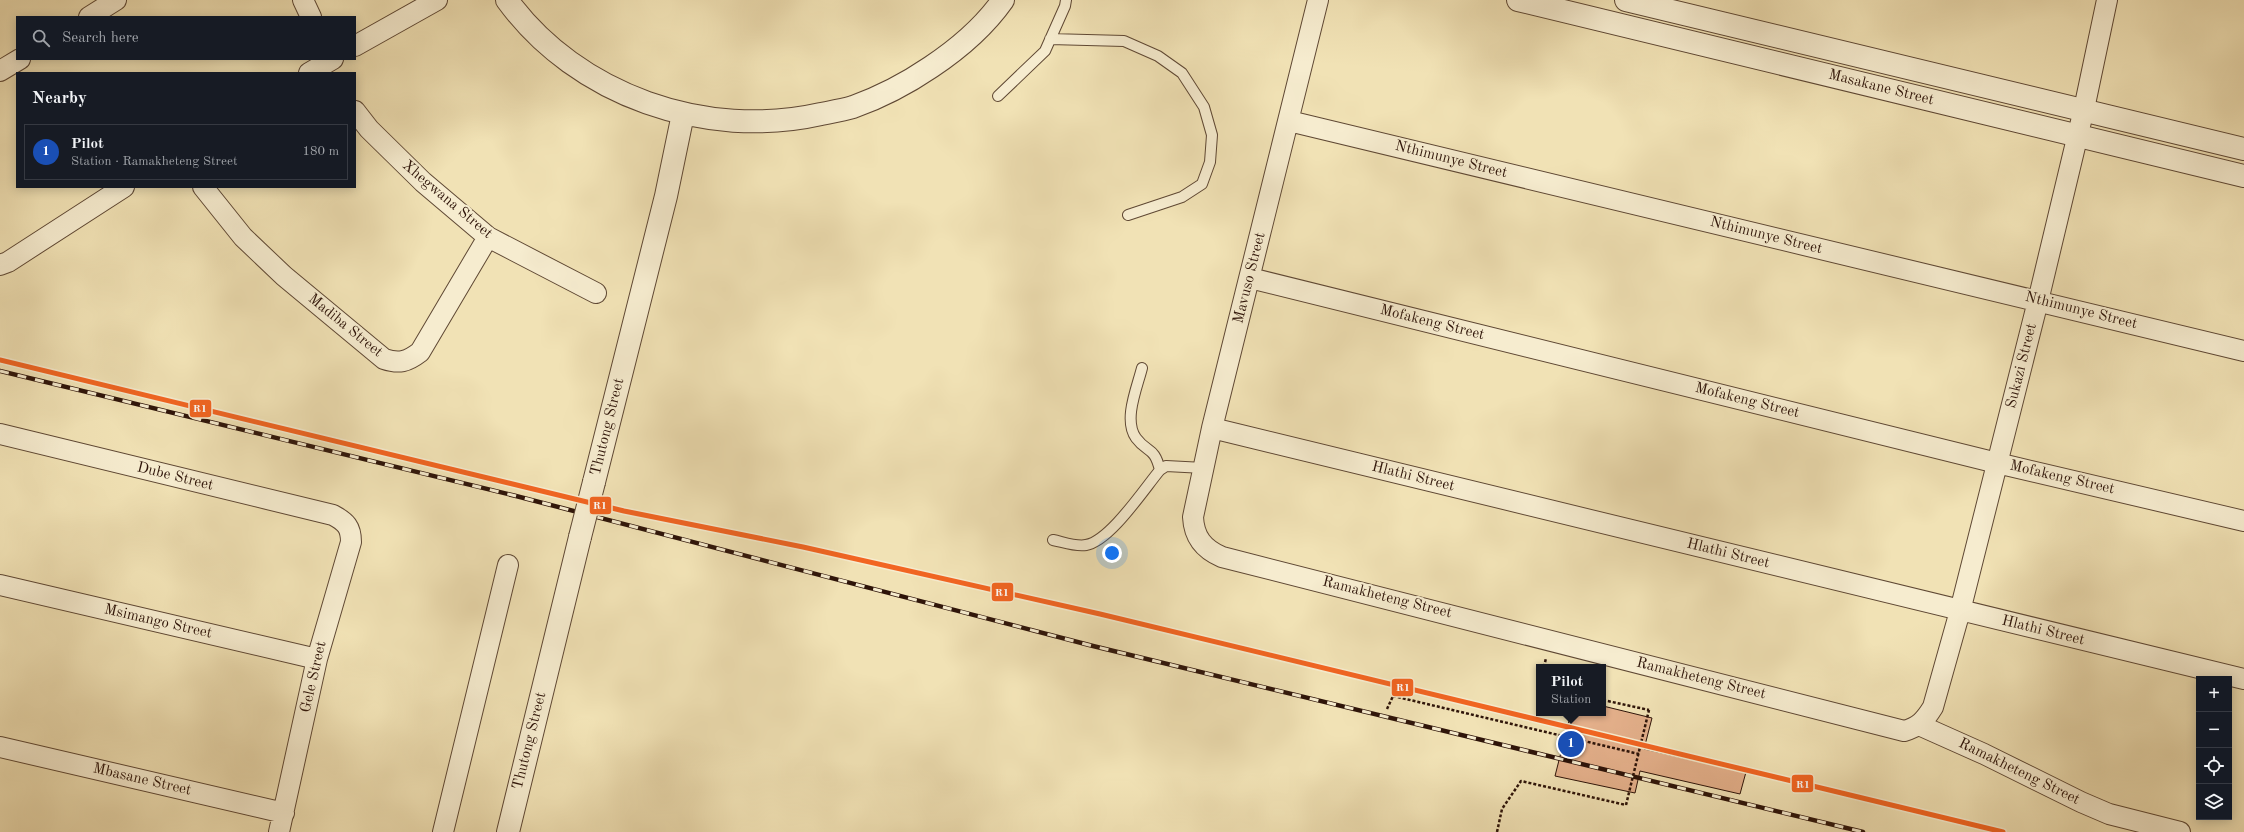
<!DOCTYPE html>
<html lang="en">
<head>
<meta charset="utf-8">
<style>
	:root { --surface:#171b24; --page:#20242c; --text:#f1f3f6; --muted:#9ea1a6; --line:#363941; --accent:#c59692 }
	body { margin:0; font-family:"Old Standard TT",serif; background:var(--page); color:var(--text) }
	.controls { position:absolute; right:12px; bottom:12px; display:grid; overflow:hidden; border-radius:0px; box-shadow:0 2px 10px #0003 }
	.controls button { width:36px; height:36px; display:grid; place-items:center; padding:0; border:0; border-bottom:1px solid var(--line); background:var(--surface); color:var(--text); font:20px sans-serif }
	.you { position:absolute; left:1112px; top:553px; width:14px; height:14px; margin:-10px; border:3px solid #fff; border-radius:50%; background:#1a73e8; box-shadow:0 0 0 6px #1a73e833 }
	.badge { display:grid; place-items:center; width:26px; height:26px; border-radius:50%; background:var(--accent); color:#fff; font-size:13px; font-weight:700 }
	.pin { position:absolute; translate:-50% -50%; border:2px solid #fff; box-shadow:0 1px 4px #0006 }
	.popup { position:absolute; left:1536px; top:664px; width:70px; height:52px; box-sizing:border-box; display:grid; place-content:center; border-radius:0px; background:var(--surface); filter:drop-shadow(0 1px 3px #0005); font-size:13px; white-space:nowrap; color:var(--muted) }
	.popup b { font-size:15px; color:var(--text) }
	.popup::after { content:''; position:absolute; left:50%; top:100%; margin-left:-8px; border:8px solid transparent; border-top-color:var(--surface) }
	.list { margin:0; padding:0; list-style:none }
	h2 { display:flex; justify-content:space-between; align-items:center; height:52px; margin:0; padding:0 16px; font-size:17px }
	h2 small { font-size:13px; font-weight:400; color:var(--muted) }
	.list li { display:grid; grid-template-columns:26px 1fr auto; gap:12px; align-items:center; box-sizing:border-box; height:56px; margin:0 8px 8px; padding:0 8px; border:1px solid var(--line); border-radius:0px }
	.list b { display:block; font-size:15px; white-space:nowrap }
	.list p { margin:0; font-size:13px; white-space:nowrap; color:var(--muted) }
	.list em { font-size:13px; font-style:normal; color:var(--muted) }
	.icon { flex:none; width:22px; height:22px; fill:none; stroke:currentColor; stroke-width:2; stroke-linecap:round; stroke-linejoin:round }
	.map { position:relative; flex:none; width:2244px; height:832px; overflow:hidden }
	.search { position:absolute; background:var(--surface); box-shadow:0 2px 10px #0003; left:16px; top:16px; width:340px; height:44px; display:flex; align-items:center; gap:10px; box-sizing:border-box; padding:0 14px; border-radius:0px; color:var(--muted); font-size:15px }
	.panel { position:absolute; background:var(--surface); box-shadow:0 2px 10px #0003; left:16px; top:72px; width:340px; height:116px; border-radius:0px }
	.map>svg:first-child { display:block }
	.building { fill:#e3af8a; stroke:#2e1409 }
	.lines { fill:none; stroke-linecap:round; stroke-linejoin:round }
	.service-casing { stroke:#5f4834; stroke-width:12 }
	.minor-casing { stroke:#5f4834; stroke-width:22 }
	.tertiary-casing { stroke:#5f4834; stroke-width:24 }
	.path { stroke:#2e1409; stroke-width:2.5; stroke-dasharray:3 2; stroke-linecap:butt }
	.service { stroke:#f6eccf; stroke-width:10 }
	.minor { stroke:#f6eccf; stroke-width:20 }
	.tertiary { stroke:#f6eccf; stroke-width:22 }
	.rail-casing { stroke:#2e1409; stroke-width:4.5 }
	.rail { stroke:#f6eccf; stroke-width:3; stroke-dasharray:9; stroke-linecap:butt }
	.tertiary-bridge-casing { stroke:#5f4834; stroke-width:24; stroke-linecap:butt }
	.path-bridge { stroke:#2e1409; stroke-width:2.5; stroke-dasharray:3 2; stroke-linecap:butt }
	.tertiary-bridge { stroke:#f6eccf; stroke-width:22 }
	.rail-1-casing { stroke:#f6eccf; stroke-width:8 }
	.rail-1 { stroke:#f26522; stroke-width:5 }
	.labels { text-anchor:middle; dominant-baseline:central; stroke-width:4; stroke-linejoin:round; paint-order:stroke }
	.street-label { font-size:15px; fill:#2e1409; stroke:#f6eccf }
	.line-badge { stroke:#f6eccf; stroke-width:1.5 }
	.badge-label { font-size:11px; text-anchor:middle; font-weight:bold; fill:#fff }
</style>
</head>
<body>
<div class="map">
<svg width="2244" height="832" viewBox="0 0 2244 832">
	<rect width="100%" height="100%" fill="#f1e2b5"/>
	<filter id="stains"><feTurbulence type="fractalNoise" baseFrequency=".005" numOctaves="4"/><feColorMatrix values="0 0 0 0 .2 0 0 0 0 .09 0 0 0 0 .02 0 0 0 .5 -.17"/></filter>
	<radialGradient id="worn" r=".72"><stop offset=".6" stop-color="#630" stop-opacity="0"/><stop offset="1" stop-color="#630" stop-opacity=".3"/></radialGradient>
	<path class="building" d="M1603 706 1652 718 1644 749 1746 772 1740 794 1640 771 1635 793 1555 776 1571 713H1603Z"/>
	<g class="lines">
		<g class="service-casing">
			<path id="service" d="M1050 39 1124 41 1158 56 1182 73 1204 107 1212 135 1210 162 1202 184 1182 197 1128 215
				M998 96 1045 51 1065 6 1066 0
				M1142 368C1137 388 1123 420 1136 438 1148 454 1154 446 1160 470
				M1053 540C1063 542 1076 547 1086 545 1110 541 1144 489 1160 470L1166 466 1204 468"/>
		</g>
		<g class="minor-casing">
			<path id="minor" d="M303 0 311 17
				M1318 0 1212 428 1193 517C1194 537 1203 549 1222 557L1904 731C1919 727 1925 720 1933 707L1960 611 2038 301 2084 109 2107 0
				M89 17 116 0
				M355 46 437 0
				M0 71 20 59
				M309 73 333 59
				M355 111 369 129 423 182 488 237 596 293
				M1289 121 2244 351
				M203 187 243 237 284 276 384 359C399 364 407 362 420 352L488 237
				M0 265 8 262 124 187
				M1250 278 1997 463 2244 521
				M1212 428 2244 679
				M0 434 333 515C346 522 351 527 351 542L317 659 279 832
				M0 585 317 659
				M1919 725 1984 754 2081 802 2109 814 2180 832
				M0 747 284 813
				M443 832 508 565"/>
		</g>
		<g class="tertiary-casing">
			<path id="tertiary" d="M507 0C577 96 706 140 821 114 831 112 843 110 853 107 881 97 906 84 931 67 958 49 984 27 1003 0
				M1518 0 2244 176
				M1626 0 2244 149
				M594 482 666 196 683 114
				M508 832 580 537"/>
		</g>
		<path class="path" d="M1544 667 1546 658
			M1393 696 1639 754
			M1603 700 1649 710
			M1387 709 1393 696 1392 690
			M1497 832 1502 809 1521 781 1626 805"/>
		<use href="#service" class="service"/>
		<use href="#minor" class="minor"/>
		<use href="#tertiary" class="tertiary"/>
		<g class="rail-casing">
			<path id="rail" d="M0 371 516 496 1093 646 1863 832"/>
		</g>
		<use href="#rail" class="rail"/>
		<g class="tertiary-bridge-casing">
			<path id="tertiary-bridge" d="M580 537 594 482"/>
		</g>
		<path class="path-bridge" d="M1626 805 1649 710"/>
		<use href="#tertiary-bridge" class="tertiary-bridge"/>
		<g class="rail-1-casing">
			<path id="rail-1" d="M0 360 624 511 803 547 1100 614 2003 832"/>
		</g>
		<use href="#rail-1" class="rail-1"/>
	</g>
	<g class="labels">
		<g class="street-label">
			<text transform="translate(1881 88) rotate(14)">Masakane Street</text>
			<text transform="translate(1451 160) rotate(14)">Nthimunye Street</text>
			<text transform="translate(447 200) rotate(40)">Xhegwana Street</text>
			<text transform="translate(1766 236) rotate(14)">Nthimunye Street</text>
			<text transform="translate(1250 278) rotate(-76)">Mavuso Street</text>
			<text transform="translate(2081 311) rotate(14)">Nthimunye Street</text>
			<text transform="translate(1432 323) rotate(14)">Mofakeng Street</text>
			<text transform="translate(345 326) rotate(39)">Madiba Street</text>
			<text transform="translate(2022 366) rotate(-76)">Sukazi Street</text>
			<text transform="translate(1747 401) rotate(14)">Mofakeng Street</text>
			<text transform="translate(608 427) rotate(-76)">Thutong Street</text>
			<text transform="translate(175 477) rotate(14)">Dube Street</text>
			<text transform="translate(1413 477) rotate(14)">Hlathi Street</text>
			<text transform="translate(2062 478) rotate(13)">Mofakeng Street</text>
			<text transform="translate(1728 554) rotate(14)">Hlathi Street</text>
			<text transform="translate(1387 598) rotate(14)">Ramakheteng Street</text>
			<text transform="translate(158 622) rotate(13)">Msimango Street</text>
			<text transform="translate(2043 631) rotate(14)">Hlathi Street</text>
			<text transform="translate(314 677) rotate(-77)">Gele Street</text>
			<text transform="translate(1701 679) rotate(14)">Ramakheteng Street</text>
			<text transform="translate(530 741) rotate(-76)">Thutong Street</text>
			<text transform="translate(2019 772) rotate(26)">Ramakheteng Street</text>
			<text transform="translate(142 780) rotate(13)">Mbasane Street</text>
		</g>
	</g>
	<g class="line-badge">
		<rect x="189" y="399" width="23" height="19" rx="4" fill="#f26522"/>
		<rect x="589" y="496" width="23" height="19" rx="4" fill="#f26522"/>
		<rect x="991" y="582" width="23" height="20" rx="4" fill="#f26522"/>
		<rect x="1391" y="678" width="23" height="19" rx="4" fill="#f26522"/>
		<rect x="1791" y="774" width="23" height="19" rx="4" fill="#f26522"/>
	</g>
	<g class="badge-label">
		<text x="200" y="412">R1</text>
		<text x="600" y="509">R1</text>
		<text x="1002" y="596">R1</text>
		<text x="1403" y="691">R1</text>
		<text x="1803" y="788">R1</text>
	</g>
	<rect width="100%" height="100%" filter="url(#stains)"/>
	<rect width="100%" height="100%" fill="url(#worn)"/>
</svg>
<div class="controls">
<button>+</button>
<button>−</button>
<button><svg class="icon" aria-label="locate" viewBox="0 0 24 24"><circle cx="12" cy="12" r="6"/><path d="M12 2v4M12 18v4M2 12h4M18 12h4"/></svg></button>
<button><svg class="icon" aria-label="layers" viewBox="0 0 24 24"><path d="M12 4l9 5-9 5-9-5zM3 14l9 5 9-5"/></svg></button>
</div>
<div class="you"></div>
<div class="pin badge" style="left:1571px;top:744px;background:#1a4fb4">1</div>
<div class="popup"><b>Pilot</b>Station</div>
<div class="search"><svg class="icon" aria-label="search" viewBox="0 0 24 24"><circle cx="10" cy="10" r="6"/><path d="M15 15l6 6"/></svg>Search here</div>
<section class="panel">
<h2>Nearby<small></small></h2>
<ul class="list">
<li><span class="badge" style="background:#1a4fb4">1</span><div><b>Pilot</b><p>Station · Ramakheteng Street</p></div><em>180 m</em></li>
</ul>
</section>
</div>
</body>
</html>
